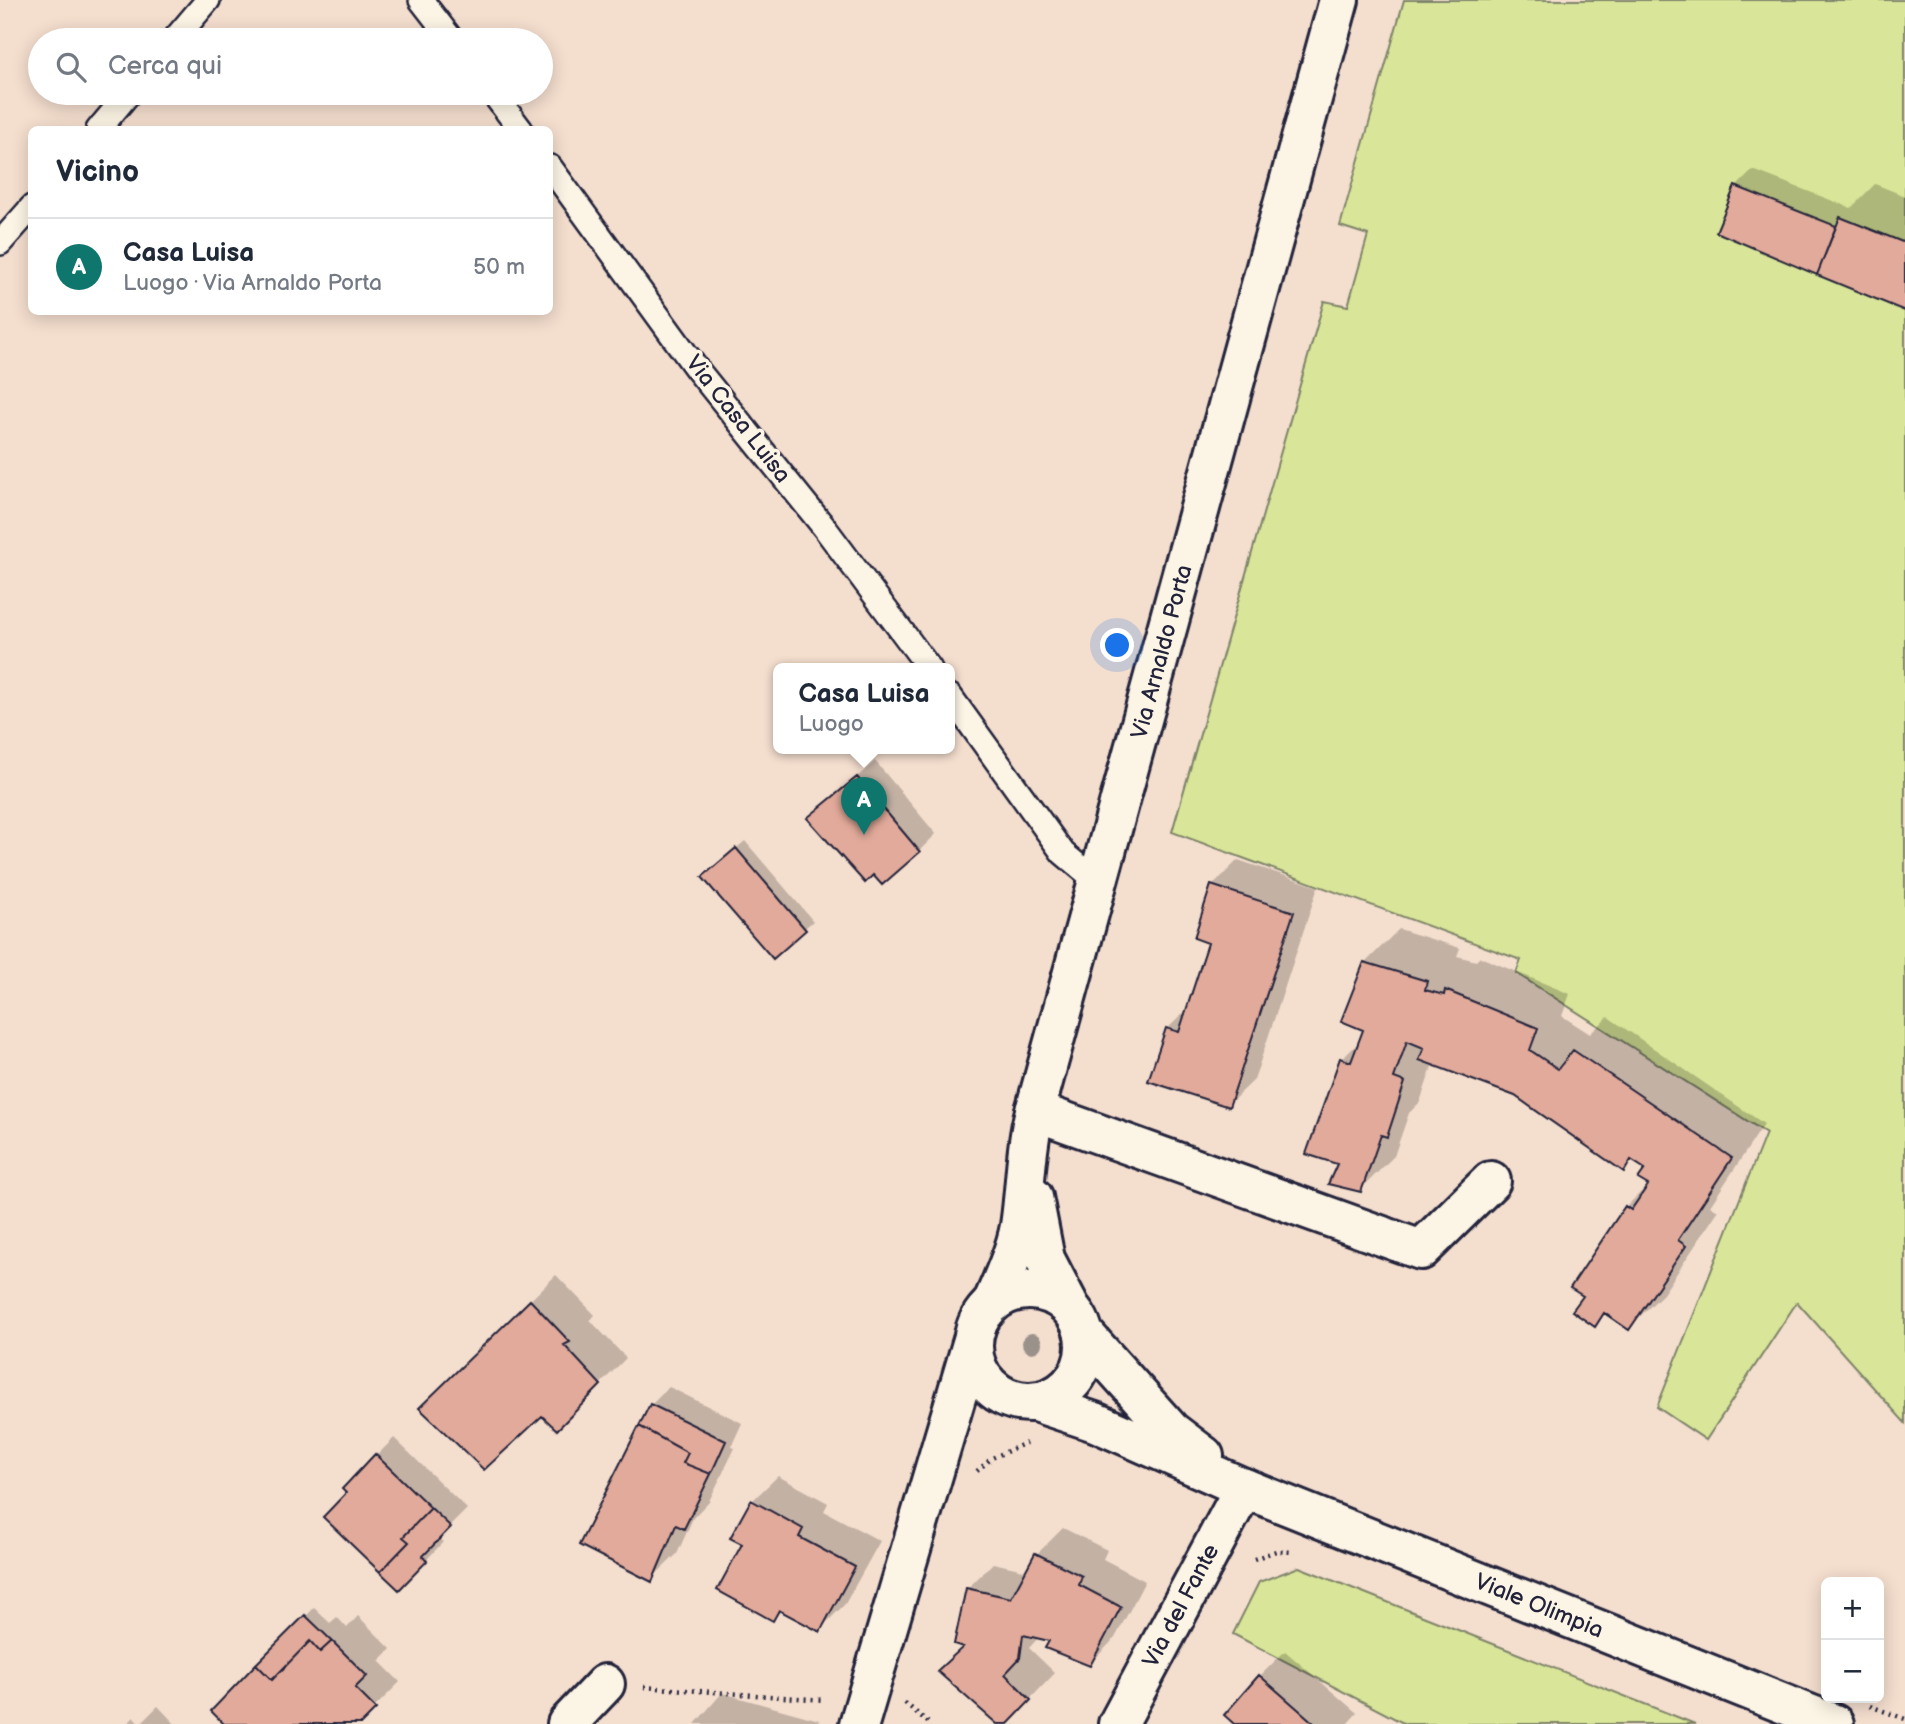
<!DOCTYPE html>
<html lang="it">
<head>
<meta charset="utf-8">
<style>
	:root { --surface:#fff; --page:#f2f2f3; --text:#1f2937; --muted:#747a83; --line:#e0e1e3; --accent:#0f766e }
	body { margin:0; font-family:"Balsamiq Sans",sans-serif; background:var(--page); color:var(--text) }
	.controls { position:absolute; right:21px; bottom:21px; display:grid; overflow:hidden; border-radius:10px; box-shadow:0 4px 18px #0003 }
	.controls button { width:63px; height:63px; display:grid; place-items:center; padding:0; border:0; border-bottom:2px solid var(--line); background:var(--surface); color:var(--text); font:35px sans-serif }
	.you { position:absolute; left:1118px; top:646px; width:24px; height:24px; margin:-18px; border:5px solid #fff; border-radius:50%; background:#1a73e8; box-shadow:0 0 0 10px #1a73e833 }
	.badge { display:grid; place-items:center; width:46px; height:46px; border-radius:50%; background:var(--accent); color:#fff; font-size:23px; font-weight:700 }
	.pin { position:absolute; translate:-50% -58px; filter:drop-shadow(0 2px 4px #0008) }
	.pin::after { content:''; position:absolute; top:37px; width:24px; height:21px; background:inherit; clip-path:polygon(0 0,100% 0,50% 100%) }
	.popup { position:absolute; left:773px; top:663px; width:182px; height:91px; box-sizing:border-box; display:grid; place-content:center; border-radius:10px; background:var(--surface); filter:drop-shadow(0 2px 5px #0005); font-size:23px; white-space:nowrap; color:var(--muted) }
	.popup b { font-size:26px; color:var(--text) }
	.popup::after { content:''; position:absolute; left:50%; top:100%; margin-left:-14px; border:14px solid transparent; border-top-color:var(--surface) }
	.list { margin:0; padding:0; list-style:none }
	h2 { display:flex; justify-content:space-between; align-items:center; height:91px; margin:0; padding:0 28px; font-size:30px }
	h2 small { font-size:23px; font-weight:400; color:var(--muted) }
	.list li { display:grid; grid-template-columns:46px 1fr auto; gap:21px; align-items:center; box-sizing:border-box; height:98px; padding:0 28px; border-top:2px solid var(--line) }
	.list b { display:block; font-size:26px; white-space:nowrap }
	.list p { margin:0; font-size:23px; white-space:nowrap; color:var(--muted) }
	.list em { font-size:23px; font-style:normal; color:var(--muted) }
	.icon { flex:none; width:38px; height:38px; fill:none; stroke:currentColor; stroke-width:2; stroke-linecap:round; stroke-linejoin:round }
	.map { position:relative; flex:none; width:1905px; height:1724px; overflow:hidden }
	.search { position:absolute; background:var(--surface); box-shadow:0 4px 18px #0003; left:28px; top:28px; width:525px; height:77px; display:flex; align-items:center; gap:18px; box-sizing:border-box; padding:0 24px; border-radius:38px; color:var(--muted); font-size:26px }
	.panel { position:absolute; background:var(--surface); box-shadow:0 4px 18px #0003; left:28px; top:126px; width:525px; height:189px; border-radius:10px }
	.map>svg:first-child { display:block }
	.green { fill:#d9e598; stroke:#7e846a; stroke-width:2 }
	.shadow { fill:#0003 }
	.building { fill:#e2aa9a; stroke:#22223b; stroke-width:2 }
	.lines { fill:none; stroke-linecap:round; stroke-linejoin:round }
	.lane-casing { stroke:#22223b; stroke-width:28 }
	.street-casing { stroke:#22223b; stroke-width:44 }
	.secondary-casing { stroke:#22223b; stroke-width:44 }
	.path { stroke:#22223b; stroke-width:4.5; stroke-dasharray:2 5; stroke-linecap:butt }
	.lane { stroke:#fcf5e5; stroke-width:23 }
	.street { stroke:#fcf5e5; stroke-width:38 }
	.secondary { stroke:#fcf5e5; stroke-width:38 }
	.tree { fill:#9a928a }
	.labels { text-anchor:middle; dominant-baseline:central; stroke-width:7; stroke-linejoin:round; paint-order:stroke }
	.street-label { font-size:23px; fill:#22223b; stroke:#fcf5e5 }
</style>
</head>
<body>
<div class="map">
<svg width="1905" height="1724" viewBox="0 0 1905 1724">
	<rect width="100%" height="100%" fill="#f4dece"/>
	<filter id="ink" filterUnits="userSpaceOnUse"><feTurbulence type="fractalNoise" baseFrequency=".0143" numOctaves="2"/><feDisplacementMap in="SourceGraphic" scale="14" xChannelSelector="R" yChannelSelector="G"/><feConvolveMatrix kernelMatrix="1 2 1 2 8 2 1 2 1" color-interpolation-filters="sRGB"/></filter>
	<g filter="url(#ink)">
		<path class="green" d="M1404 0H1905V1423L1797 1302 1706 1440 1657 1407 1766 1133 1516 973 1521 960 1172 832 1324 301 1348 306 1368 235 1340 226Z
			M1299 1567 1695 1724H1405L1233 1634 1259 1582Z"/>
		<path class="shadow" d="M1753 170 1851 208 1875 184 1905 196V309L1718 231 1736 187Z
			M875 761 936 834 919 851 810 819Z
			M745 841 813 921 773 956 712 869Z
			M1238 860 1318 887 1254 1080 1228 1105 1167 1029 1189 1008 1211 942 1212 886Z
			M1399 929 1460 948 1457 956 1476 961 1480 957 1570 994 1562 1016 1590 1034 1608 1017 1764 1124 1710 1206 1718 1211 1663 1294 1629 1327 1606 1313 1594 1325 1585 1295 1626 1207 1649 1184 1647 1168 1634 1160 1624 1169 1515 1095 1433 1064 1420 1102 1409 1113 1394 1156 1360 1190 1339 1163 1342 1059 1360 1041 1365 1029V963Z
			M556 1275 595 1315 590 1320 626 1358 557 1428 542 1413 421 1408Z
			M669 1387 742 1423 731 1447 735 1448 709 1501 693 1518 677 1554 651 1579 641 1424 651 1405Z
			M394 1438 467 1509 438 1538 443 1542 416 1571 344 1489Z
			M778 1476 828 1503 824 1511 880 1541 845 1604 819 1630 782 1610 773 1619 752 1501Z
			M1063 1528 1107 1550 1103 1559 1145 1581 1115 1638 1090 1664 1051 1640 1039 1637 1029 1648 1055 1673 1006 1724H1000L965 1646 967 1589 993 1563 1028 1571 1037 1554Z
			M314 1608 330 1623 337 1617 347 1628 358 1616 391 1649 379 1661 400 1682 358 1724H227L213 1711Z
			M1285 1651 1357 1713 1347 1724H1237L1260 1676Z
			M722 1693 819 1720 818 1724H695Z
			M158 1706 175 1724H127L134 1717 140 1724Z"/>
		<path class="building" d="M1735 186 1836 226 1817 275 1716 232Z
			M1840 217 1905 243V311L1817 275Z
			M857 777 920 852 882 885 873 875 865 883 807 818Z
			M736 848 806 930 773 959 702 877Z
			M1211 885 1294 912 1229 1107 1148 1081 1166 1028 1179 1032 1208 943 1194 938Z
			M1364 962 1427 981 1425 990 1444 995 1445 990 1538 1028 1530 1050 1558 1069 1573 1050 1732 1158 1678 1240 1686 1246 1629 1330 1604 1313 1595 1327 1572 1311 1583 1296 1570 1288 1625 1206 1631 1210 1648 1185 1638 1179 1645 1169 1631 1160 1624 1172 1515 1096 1419 1060 1424 1048 1407 1041 1394 1078 1405 1082 1387 1137 1381 1135 1361 1192 1328 1184 1337 1164 1306 1154 1340 1058 1351 1062 1363 1030 1341 1021Z
			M530 1300 570 1342 564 1345 601 1385 557 1430 542 1416 484 1470 419 1408Z
			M650 1404 726 1441 711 1474 683 1463 688 1453 639 1426Z
			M639 1426 688 1453 683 1463 711 1474 684 1529 676 1525 652 1582 579 1545Z
			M375 1454 431 1508 403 1537 409 1542 380 1572 323 1517 346 1493 342 1489Z
			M751 1500 803 1529 799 1537 855 1567 820 1632 779 1610 773 1621 717 1590 742 1544 730 1538Z
			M431 1508 451 1527 423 1556 427 1561 399 1590 380 1572 409 1542 403 1537Z
			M1035 1553 1082 1576 1079 1585 1121 1607 1090 1666 1045 1648 1049 1641 1023 1635 1020 1658 1005 1674 1031 1700 1008 1724H997L937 1671 963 1647 954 1644 966 1588 1011 1598Z
			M305 1615 332 1641 320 1652 310 1641 272 1680 256 1664Z
			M310 1641 320 1652 332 1641 367 1676 355 1688 376 1709 361 1724H224L211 1711 256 1664 272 1680Z
			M1259 1675 1315 1724H1234L1224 1715Z"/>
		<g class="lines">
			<g class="lane-casing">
				<path id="lane" d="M421 0 452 40
					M174 40 208 0
					M493 93 521 130
					M98 130 129 93
					M550 167 696 368 824 527 930 669
					M0 243 32 207
					M950 696 1063 853 1099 883"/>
			</g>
			<g class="street-casing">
				<path id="street" d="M1035 1111 1421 1250 1491 1181
					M567 1724 605 1684
					M1118 1724 1244 1488"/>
			</g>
			<g class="secondary-casing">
				<path id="secondary" d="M1033 1197 1045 1259 1070 1307
					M973 1346a56 56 0 1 1 112 0a56 56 0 1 1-112 0Z
					M992 1304C1003 1278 1015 1253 1020 1226 1026 1187 1025 1149 1035 1111L1339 0
					M1085 1335 1171 1431 1204 1456
					M1038 1403 1095 1422 1244 1488 1834 1724
					M859 1724 973 1340"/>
			</g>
			<path class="path" d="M977 1471 992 1458 1026 1443
				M1254 1559 1276 1551 1292 1552
				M644 1687 824 1700
				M905 1703 930 1724
				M1870 1706 1905 1719"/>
			<use href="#lane" class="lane"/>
			<use href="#street" class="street"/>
			<use href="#secondary" class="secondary"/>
		</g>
		<circle class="tree" cx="1032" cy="1343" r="10"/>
	</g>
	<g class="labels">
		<g class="street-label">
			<text transform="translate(738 419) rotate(52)">Via Casa Luisa</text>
			<text transform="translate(1162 652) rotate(-75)">Via Arnaldo Porta</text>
			<text transform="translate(1181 1606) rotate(-62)">Via del Fante</text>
			<text transform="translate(1539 1606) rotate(22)">Viale Olimpia</text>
		</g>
	</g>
</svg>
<div class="controls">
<button>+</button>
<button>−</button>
</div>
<div class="you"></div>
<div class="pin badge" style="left:864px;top:835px">A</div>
<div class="popup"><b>Casa Luisa</b>Luogo</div>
<div class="search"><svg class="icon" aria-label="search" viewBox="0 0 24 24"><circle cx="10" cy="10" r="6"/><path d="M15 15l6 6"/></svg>Cerca qui</div>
<section class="panel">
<h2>Vicino<small></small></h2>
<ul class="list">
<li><span class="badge">A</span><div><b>Casa Luisa</b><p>Luogo · Via Arnaldo Porta</p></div><em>50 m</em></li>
</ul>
</section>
</div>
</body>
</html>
